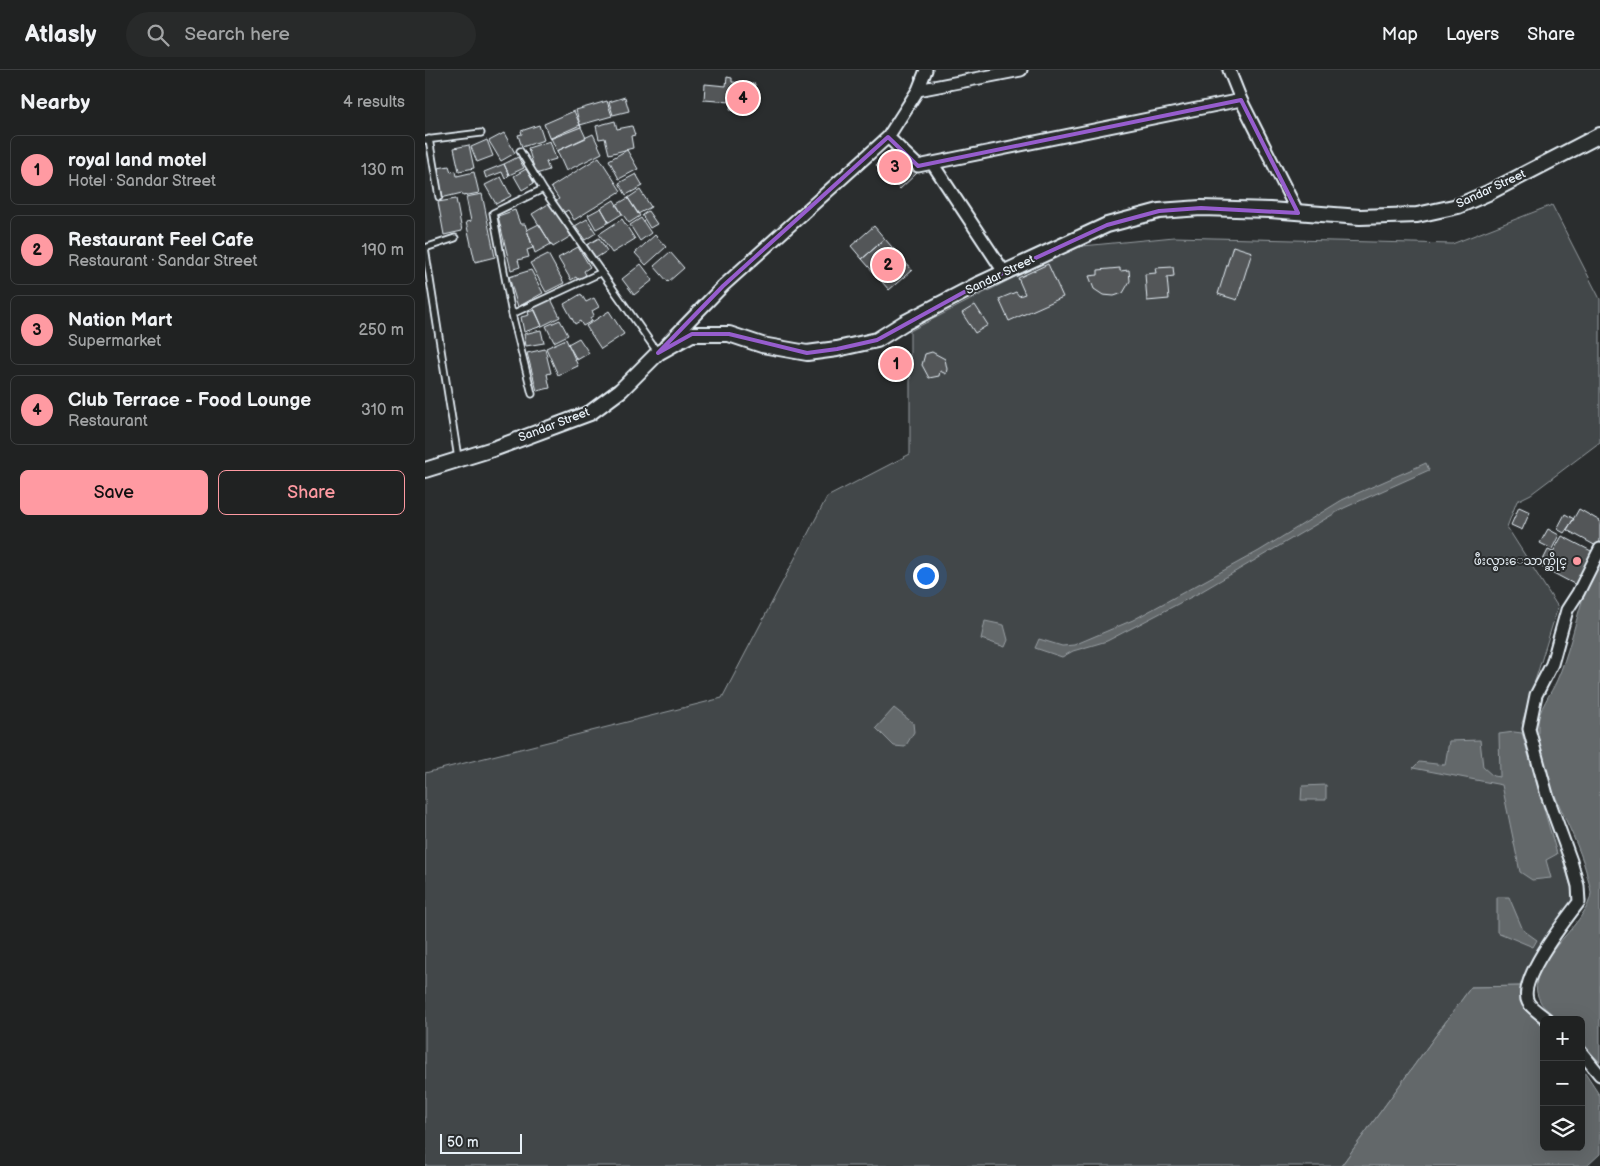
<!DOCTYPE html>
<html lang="en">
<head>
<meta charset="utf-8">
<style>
	:root { --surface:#202222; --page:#282a2a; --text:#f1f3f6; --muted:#a2a4a5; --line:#3d3f40; --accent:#ff9aa2 }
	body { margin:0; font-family:"Balsamiq Sans","Noto Sans Myanmar",sans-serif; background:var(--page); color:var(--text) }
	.controls { position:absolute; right:15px; bottom:15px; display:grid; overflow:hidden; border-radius:8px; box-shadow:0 5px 20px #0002 }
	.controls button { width:45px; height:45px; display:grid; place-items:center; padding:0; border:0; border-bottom:1px solid var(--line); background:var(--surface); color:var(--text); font:25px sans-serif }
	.scale { position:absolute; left:15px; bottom:12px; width:82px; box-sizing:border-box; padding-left:5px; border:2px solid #e8f1f8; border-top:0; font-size:14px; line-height:18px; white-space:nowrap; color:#e8f1f8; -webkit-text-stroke:4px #2a2d2e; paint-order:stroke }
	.you { position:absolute; left:500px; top:505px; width:18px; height:18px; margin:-12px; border:4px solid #fff; border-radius:50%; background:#1a73e8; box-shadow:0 0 0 8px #1a73e833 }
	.badge { display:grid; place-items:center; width:32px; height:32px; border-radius:50%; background:var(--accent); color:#111; font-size:16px; font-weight:700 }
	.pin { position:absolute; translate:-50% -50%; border:2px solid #fff; box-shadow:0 1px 5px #0006 }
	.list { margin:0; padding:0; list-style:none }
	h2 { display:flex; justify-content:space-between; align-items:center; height:65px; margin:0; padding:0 20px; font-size:21px }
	h2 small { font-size:16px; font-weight:400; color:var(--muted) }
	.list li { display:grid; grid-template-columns:32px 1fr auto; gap:15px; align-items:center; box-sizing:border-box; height:70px; margin:0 10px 10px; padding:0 10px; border:1px solid var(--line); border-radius:8px }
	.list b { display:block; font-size:19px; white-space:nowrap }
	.list p { margin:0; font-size:16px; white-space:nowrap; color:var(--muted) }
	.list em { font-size:16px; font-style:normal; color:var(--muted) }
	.actions { display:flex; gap:10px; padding:15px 20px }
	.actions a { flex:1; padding:11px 0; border:1px solid var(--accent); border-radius:8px; text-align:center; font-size:18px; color:var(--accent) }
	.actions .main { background:var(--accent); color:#111 }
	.icon { flex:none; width:28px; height:28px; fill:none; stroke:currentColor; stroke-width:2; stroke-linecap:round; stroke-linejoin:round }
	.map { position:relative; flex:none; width:1175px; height:1096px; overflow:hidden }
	header { display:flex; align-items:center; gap:30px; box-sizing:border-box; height:70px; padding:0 25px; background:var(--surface); border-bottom:1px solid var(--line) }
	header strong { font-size:24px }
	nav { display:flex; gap:28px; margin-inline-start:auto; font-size:18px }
	.search { width:350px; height:45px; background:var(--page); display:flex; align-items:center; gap:12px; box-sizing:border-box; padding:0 18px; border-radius:28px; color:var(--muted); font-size:19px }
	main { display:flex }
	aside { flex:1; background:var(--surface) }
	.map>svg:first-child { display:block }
	.green { fill:#424648; stroke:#959ca0 }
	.water { fill:#63686b; stroke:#989fa3 }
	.building { fill:#535759; stroke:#e8f1f8 }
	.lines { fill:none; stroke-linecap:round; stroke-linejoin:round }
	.service-casing { stroke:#e8f1f8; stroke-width:9 }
	.minor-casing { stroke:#e8f1f8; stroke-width:15 }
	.tertiary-casing { stroke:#e8f1f8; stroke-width:18 }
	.service { stroke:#2a2d2e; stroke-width:5.5 }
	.minor { stroke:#2a2d2e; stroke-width:11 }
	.tertiary { stroke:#2a2d2e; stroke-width:14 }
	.marked { fill:none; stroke:#965dcd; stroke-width:4; stroke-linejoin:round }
	.poi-dot { fill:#ff9aa2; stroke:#2a2d2e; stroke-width:2 }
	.labels { text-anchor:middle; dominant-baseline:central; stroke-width:4; stroke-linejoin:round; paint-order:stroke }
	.street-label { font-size:12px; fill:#e8f1f8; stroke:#2a2d2e }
	.poi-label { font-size:12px; fill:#e8f1f8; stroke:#2a2d2e; text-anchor:end }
</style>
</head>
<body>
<header>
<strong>Atlasly</strong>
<div class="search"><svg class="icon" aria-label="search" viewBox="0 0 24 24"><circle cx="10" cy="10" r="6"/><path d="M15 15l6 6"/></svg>Search here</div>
<nav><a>Map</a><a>Layers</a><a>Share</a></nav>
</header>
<main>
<aside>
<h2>Nearby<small>4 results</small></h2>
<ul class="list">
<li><span class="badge">1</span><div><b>royal land motel</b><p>Hotel · Sandar Street</p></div><em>130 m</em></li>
<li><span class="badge">2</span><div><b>Restaurant Feel Cafe</b><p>Restaurant · Sandar Street</p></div><em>190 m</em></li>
<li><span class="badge">3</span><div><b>Nation Mart</b><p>Supermarket</p></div><em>250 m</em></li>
<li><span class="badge">4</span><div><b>Club Terrace - Food Lounge</b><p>Restaurant</p></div><em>310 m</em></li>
</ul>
<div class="actions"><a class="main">Save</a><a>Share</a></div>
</aside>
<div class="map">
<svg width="1175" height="1096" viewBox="0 0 1175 1096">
	<rect width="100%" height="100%" fill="#2a2d2e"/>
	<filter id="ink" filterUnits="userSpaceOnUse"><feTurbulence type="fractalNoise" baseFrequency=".02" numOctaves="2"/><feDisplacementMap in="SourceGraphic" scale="10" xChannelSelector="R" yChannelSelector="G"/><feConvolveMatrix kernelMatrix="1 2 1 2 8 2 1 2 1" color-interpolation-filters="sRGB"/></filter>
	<g filter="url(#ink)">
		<path class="green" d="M1127 135 1175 229V372L1106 424 1092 431 1082 457 1133 537 1097 653 1150 830 1099 916 1046 917 916 1096H0V703L297 628 402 427 485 384V261L648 177 749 167 1027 174Z"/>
		<path class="water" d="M1001 393 1004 400 919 438 772 524 682 571 648 581 637 587 610 578 614 569 637 576 649 575 708 550 834 481 917 430Z
			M1175 481V992L1156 973V950H1133C1128 944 1118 938 1115 931 1095 892 1162 859 1166 823 1166 817 1162 808 1161 801 1149 756 1110 702 1113 655 1113 639 1126 624 1132 610 1143 585 1149 557 1157 531L1156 518Z
			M560 551 579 555 583 570 580 577 556 569Z
			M469 638 488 653 489 662 480 677 469 676 451 658Z
			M1089 662 1097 663 1132 784 1121 790 1126 808 1107 810 1095 802 1077 715 988 698 994 692 1020 695 1024 671 1055 670 1058 697 1068 706 1075 707 1074 664Z
			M901 715V730H876L877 716Z
			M1072 827H1084L1098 860 1112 870 1108 877 1072 862Z
			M1099 916 1100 940 1119 957V1077H1156V997L1175 1026V1084L1162 1096H916L1046 917Z"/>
		<path class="building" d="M302 7 307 8V12L330 14 328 37H321V41L305 40 306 32 279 30 280 14 301 16Z
			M200 27 204 41 188 45 184 32Z
			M182 31 187 46 155 55 151 40Z
			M149 41 156 57 125 69 119 54Z
			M190 51 192 59 207 56 210 65 206 66 208 78 184 84 180 68 174 69 171 56Z
			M114 55 119 70 97 77 93 65 97 64 96 61Z
			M155 55 161 68 132 81 126 68Z
			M79 63 90 83 76 91 64 71Z
			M168 64 177 83 141 101 132 81Z
			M62 70 68 86 52 92 46 77Z
			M125 71 131 89 121 92 124 100 111 104 103 78Z
			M44 75 49 98 34 101 29 78Z
			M467 79 492 103 475 119 451 95Z
			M202 80 213 99 194 109 184 90Z
			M93 87 99 98 84 105 79 94Z
			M174 87 196 121 149 150 143 140 138 143 131 131 134 129 126 117Z
			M79 94 84 105 80 109 77 102 61 108 59 102Z
			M24 96 26 102 31 101 32 106 49 102 54 123 38 126 37 123 16 128 11 105H14L13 98Z
			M101 99 109 113 97 120 89 106Z
			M211 104 218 116 201 125 194 113Z
			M76 107 86 126 71 134 60 115Z
			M215 120 226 137 213 144 203 128Z
			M57 124 70 187 50 192 41 152 46 151 41 127Z
			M203 128 215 146 204 153 191 135Z
			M31 129 37 161 19 165 13 132Z
			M189 130 197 144 184 152 176 138Z
			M125 133 146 166 128 177 107 144Z
			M176 138 184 152 171 159 163 145Z
			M90 140 95 154H100L108 178 102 180 104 187 93 190 95 197 86 200 73 146Z
			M223 141 232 154 225 158 217 145Z
			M216 148 226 163 215 171 205 155Z
			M162 149 171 163 160 170 150 156Z
			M197 149 210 169 187 183 174 164Z
			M114 154 126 174 110 183 102 160Z
			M449 156 460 169 437 189 426 176Z
			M230 165 241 177 221 195 210 183Z
			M174 168 182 181 171 188 162 175Z
			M460 169 487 200 464 220 437 189Z
			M808 176 827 182 812 230 793 224Z
			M153 177 165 197 159 201 161 205 153 210 151 207 146 210 133 188Z
			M245 182 259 198 243 212 229 196Z
			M123 184 139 213 121 222 105 193Z
			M216 194 228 210 209 225 197 209Z
			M623 194 638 227 584 251 574 229 591 222 594 226 600 224 593 208Z
			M748 197 749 206 742 207 744 229 722 231 720 204 731 203 730 198Z
			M695 198V201L704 200 705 211 698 223 689 226 678 225 669 219 664 206 673 205V200Z
			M106 200 118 223 93 237 84 207Z
			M156 224 161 232 169 228 174 237 167 241 169 245 165 248 167 251 158 256 155 251 150 254 139 234Z
			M126 229 135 247 117 256 108 237Z
			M550 235 563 255 550 263 537 243Z
			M110 240 117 256 99 262 96 247 104 245 103 242Z
			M184 241 199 264 176 279 161 256Z
			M135 250 143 265 129 272 121 256Z
			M116 260 119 273 101 276 99 264Z
			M154 268 164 283 152 290 143 274Z
			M141 269 153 296 133 305 121 278Z
			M120 279 126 303 122 304 125 318 112 321 102 283Z
			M507 282 520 289 522 299 521 304 515 301 514 306 504 308 497 295 500 284Z
			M1094 437 1105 442 1097 460 1086 455Z
			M1154 439 1175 451V473L1173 477 1142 460Z
			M1140 444 1149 449 1139 463 1132 459Z
			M1123 459 1134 465 1127 479 1115 473Z
			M1137 466 1170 483 1153 516 1115 496 1123 480 1128 482Z"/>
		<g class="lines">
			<g class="service-casing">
				<path id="service" d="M4 69 14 127
					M0 70 56 63
					M95 81 118 119
					M0 178 33 388
					M0 178 30 168
					M87 244 175 203
					M107 324 87 244 68 143 118 119 233 283"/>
			</g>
			<g class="minor-casing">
				<path id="minor" d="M804 0 816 30 873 143
					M493 20 596 0
					M463 67 493 96 816 30
					M507 93 579 202
					M240 276 298 216 463 67 493 20 501 0
					M1123 950C1117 945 1106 938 1103 932 1092 911 1141 849 1154 832L1153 816 1146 791 1122 725 1104 659 1111 625 1127 594 1142 540 1153 523 1175 479
					M1156 982 1175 1005"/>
			</g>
			<g class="tertiary-casing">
				<path id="tertiary" d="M0 400 71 378 165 343 196 320 233 283 267 264H304L337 275 382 283 412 279 452 270 479 253 552 215 682 155 734 141 776 138 845 140 935 147 992 145 1033 136 1063 123 1175 65"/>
			</g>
			<use href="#service" class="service"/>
			<use href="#minor" class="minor"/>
			<use href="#tertiary" class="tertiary"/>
		</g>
	</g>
	<path class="marked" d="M816 30 873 143 776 138 734 141 682 155 552 215 452 270 412 279 382 283 304 264H267L233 283 298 216 463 67 493 96Z"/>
	<circle class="poi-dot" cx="1152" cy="491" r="5"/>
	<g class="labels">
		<g class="street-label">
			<text transform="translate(1066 119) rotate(-25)">Sandar Street</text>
			<text transform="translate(575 205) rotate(-26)">Sandar Street</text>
			<text transform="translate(129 355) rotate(-21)">Sandar Street</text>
		</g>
		<g class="poi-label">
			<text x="1142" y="491">ဖီးလ္စားေသာက္ဆိုင္</text>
		</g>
	</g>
</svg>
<div class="controls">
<button>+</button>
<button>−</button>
<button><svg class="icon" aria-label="layers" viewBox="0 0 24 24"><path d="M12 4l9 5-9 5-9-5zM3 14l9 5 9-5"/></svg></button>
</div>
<div class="scale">50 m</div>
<div class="you"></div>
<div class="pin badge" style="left:471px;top:294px">1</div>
<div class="pin badge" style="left:463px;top:195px">2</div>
<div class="pin badge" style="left:470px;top:97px">3</div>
<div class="pin badge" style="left:318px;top:28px">4</div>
</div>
</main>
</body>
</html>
